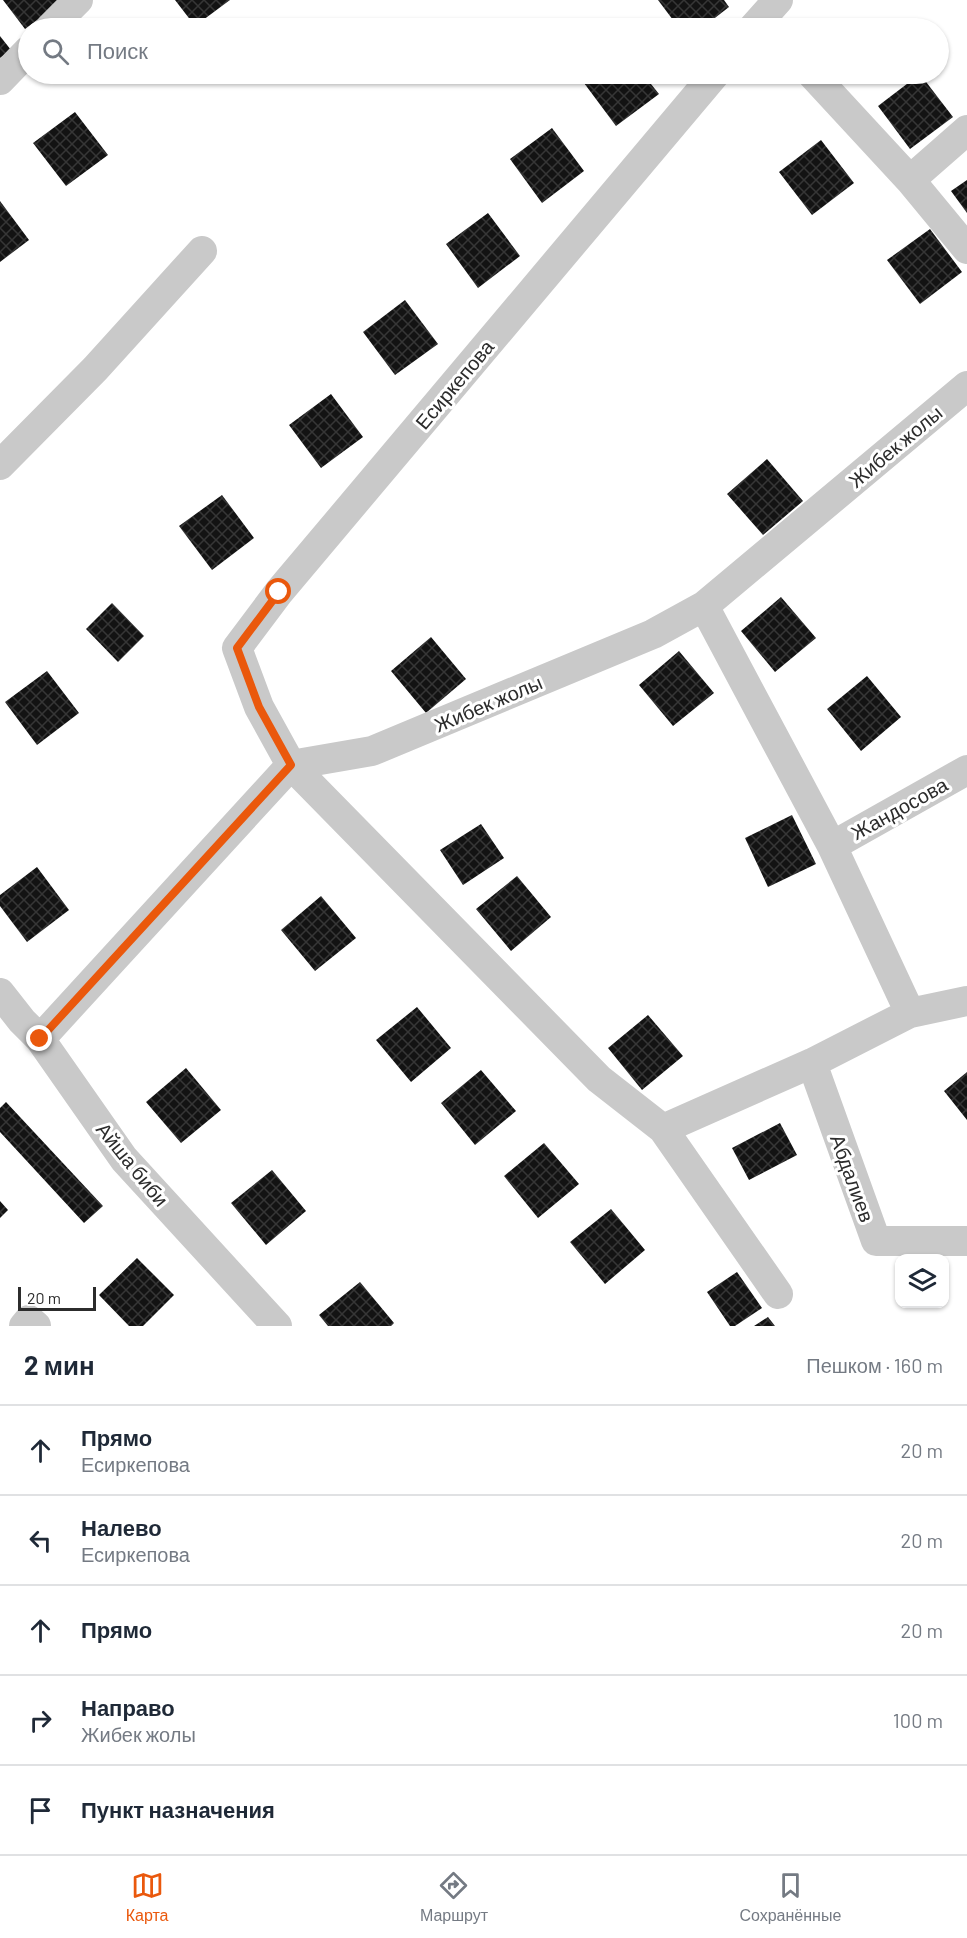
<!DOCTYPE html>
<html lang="ru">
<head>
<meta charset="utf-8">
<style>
	:root { --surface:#fff; --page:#f6f6f7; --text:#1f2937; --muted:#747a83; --line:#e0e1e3; --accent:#ea580c }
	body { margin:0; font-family:Barlow,sans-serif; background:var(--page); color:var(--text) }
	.controls { position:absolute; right:18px; bottom:18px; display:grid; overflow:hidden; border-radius:12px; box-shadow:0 2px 4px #0004 }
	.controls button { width:54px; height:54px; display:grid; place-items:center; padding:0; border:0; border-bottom:2px solid var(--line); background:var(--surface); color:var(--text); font:30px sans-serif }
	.scale { position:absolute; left:18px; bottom:15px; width:78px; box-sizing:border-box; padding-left:6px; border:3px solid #2c2c2c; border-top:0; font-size:16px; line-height:21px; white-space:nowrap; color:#2c2c2c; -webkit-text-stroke:4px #fff; paint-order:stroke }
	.stop { position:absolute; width:18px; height:18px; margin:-14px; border:4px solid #ea580c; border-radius:50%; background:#fff }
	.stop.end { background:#ea580c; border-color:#fff; box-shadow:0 2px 6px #0008 }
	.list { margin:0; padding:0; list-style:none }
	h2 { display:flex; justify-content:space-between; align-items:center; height:78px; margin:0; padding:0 24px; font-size:26px }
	h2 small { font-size:20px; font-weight:400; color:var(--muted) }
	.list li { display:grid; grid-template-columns:39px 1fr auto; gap:18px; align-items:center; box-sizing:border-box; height:90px; padding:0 24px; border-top:2px solid var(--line) }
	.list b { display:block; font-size:22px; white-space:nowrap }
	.list p { margin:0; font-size:20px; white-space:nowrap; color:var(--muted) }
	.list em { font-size:20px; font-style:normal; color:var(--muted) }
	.icon { flex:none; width:33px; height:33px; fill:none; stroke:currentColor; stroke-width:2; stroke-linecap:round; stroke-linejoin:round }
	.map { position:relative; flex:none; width:967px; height:1326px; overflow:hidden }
	.search { position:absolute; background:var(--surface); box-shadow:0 2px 4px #0004; left:18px; right:18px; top:18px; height:66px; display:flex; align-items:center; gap:15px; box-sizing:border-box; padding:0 21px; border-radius:33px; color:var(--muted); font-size:22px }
	.sheet { height:528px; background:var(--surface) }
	nav { display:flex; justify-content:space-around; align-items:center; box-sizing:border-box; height:84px; border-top:2px solid var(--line); background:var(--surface); font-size:16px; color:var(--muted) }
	nav a { display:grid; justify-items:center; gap:3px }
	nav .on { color:var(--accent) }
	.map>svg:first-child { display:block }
	.building { fill:url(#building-cross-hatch) }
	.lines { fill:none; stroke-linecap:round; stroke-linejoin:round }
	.minor { stroke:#c9c9c9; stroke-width:30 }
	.route { stroke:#ea580c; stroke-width:8 }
	.labels { text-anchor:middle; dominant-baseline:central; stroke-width:6; stroke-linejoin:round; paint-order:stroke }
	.street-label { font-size:20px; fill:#2c2c2c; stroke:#fff }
</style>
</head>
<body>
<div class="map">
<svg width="967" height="1326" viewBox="0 0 967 1326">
	<defs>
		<pattern id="building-cross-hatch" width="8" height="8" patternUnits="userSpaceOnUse" patternTransform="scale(1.5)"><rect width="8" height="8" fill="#131313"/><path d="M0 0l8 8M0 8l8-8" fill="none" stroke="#363636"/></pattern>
	</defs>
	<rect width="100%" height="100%" fill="#fff"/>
	<path class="building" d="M3 0H64L25 29Z
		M175 0H230L195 26Z
		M658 0H724L729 7 702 28H679Z
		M0 36 11 50 0 58Z
		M596 74H643L659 94 616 126 584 83Z
		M920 74 953 117 910 149 878 106Z
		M75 112 108 155 66 186 33 143Z
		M552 128 584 171 542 203 510 159Z
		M821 140 854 183 812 215 779 172Z
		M967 180V213L951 191Z
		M0 201 29 240 0 262Z
		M488 213 520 256 478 288 446 244Z
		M930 229 962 272 920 304 887 260Z
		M405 300 438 344 395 375 363 332Z
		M331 394 363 437 321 468 289 425Z
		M767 459 803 501 763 535 727 494Z
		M222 495 254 538 212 570 179 526Z
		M781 597 816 638 775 672 741 631Z
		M112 603 144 636 118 662 86 629Z
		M431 637 466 679 426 713 391 671Z
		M679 651 714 693 673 726 639 685Z
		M47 671 79 713 37 745 5 702Z
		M867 676 901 717 861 751 827 709Z
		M792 815 816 864 768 887 745 838Z
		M481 824 504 858 463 885 440 850Z
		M37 867 69 910 27 942 0 906V895Z
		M517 876 551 917 511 951 476 909Z
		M321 896 356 938 315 971 281 930Z
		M417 1007 451 1048 411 1082 376 1040Z
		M648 1015 683 1056 642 1090 608 1048Z
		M186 1068 221 1110 181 1143 146 1102Z
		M481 1070 516 1111 475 1145 441 1103Z
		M967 1072V1120L944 1091Z
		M6 1102 103 1206 84 1223 0 1132V1108Z
		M780 1123 797 1155 749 1180 732 1148Z
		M544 1143 579 1184 538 1218 504 1176Z
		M272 1170 306 1211 266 1245 231 1203Z
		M0 1201 8 1210 0 1218Z
		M611 1209 645 1250 605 1284 570 1242Z
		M137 1258 174 1295 143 1326H129L99 1295Z
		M737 1272 762 1308 735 1326H730L707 1292Z
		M360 1282 394 1323 391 1326H328L319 1315Z
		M768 1317 775 1326H754Z"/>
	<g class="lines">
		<path class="minor" d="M50 28 78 0
			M753 28 778 0
			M715 74 279 592 237 648 259 707 291 765 599 1079 663 1129 778 1294
			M812 74 910 180 967 249
			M0 80 28 51
			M910 180 967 130
			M0 465 95 369 202 251
			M704 606 832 846 910 1013
			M832 846 967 770
			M0 993 22 1021 40 1039 124 1159 277 1326
			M40 1039 291 765 372 751 653 634 704 606 967 386
			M812 1063 876 1241H967
			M663 1129 812 1063 910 1013 967 1001
			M24 1326 29 1320 36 1326"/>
	</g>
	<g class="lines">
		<path class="route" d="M40 1039 291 765 259 707 237 648 279 592"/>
	</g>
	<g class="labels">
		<g class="street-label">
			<text transform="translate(454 384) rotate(-50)">Есиркепова</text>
			<text transform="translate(895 446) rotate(-40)">Жибек жолы</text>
			<text transform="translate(488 703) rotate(-23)">Жибек жолы</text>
			<text transform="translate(899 808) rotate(-29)">Жандосова</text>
			<text transform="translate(133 1164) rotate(51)">Айша биби</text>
			<text transform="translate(853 1178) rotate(70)">Абдалиев</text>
		</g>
	</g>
</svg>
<div class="controls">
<button><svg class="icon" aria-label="layers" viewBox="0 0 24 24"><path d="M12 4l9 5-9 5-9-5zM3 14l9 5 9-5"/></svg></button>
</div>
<div class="scale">20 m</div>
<div class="stop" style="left:279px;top:592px"></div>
<div class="stop end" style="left:40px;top:1039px"></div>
<div class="search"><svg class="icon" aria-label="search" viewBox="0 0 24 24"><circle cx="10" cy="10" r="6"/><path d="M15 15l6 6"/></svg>Поиск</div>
</div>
<section class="sheet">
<h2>2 мин<small>Пешком · 160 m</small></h2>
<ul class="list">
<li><svg class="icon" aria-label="ahead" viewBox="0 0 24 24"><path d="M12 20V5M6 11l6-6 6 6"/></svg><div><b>Прямо</b><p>Есиркепова</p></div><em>20 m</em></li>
<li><svg class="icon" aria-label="left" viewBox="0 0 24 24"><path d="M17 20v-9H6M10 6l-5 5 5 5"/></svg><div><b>Налево</b><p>Есиркепова</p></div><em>20 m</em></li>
<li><svg class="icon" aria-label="ahead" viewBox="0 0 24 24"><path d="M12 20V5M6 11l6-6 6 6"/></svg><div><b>Прямо</b></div><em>20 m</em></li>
<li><svg class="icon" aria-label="right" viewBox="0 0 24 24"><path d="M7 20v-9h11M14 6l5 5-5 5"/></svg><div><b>Направо</b><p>Жибек жолы</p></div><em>100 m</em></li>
<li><svg class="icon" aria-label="arrive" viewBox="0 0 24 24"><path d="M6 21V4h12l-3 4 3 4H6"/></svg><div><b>Пункт назначения</b></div></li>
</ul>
</section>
<nav>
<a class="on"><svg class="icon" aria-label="map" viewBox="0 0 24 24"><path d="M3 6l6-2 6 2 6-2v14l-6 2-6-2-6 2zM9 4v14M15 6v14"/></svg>Карта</a>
<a><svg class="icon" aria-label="directions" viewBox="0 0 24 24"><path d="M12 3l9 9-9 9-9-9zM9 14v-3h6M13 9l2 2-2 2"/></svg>Маршрут</a>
<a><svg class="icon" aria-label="saved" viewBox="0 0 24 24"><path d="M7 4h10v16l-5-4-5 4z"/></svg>Сохранённые</a>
</nav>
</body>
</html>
